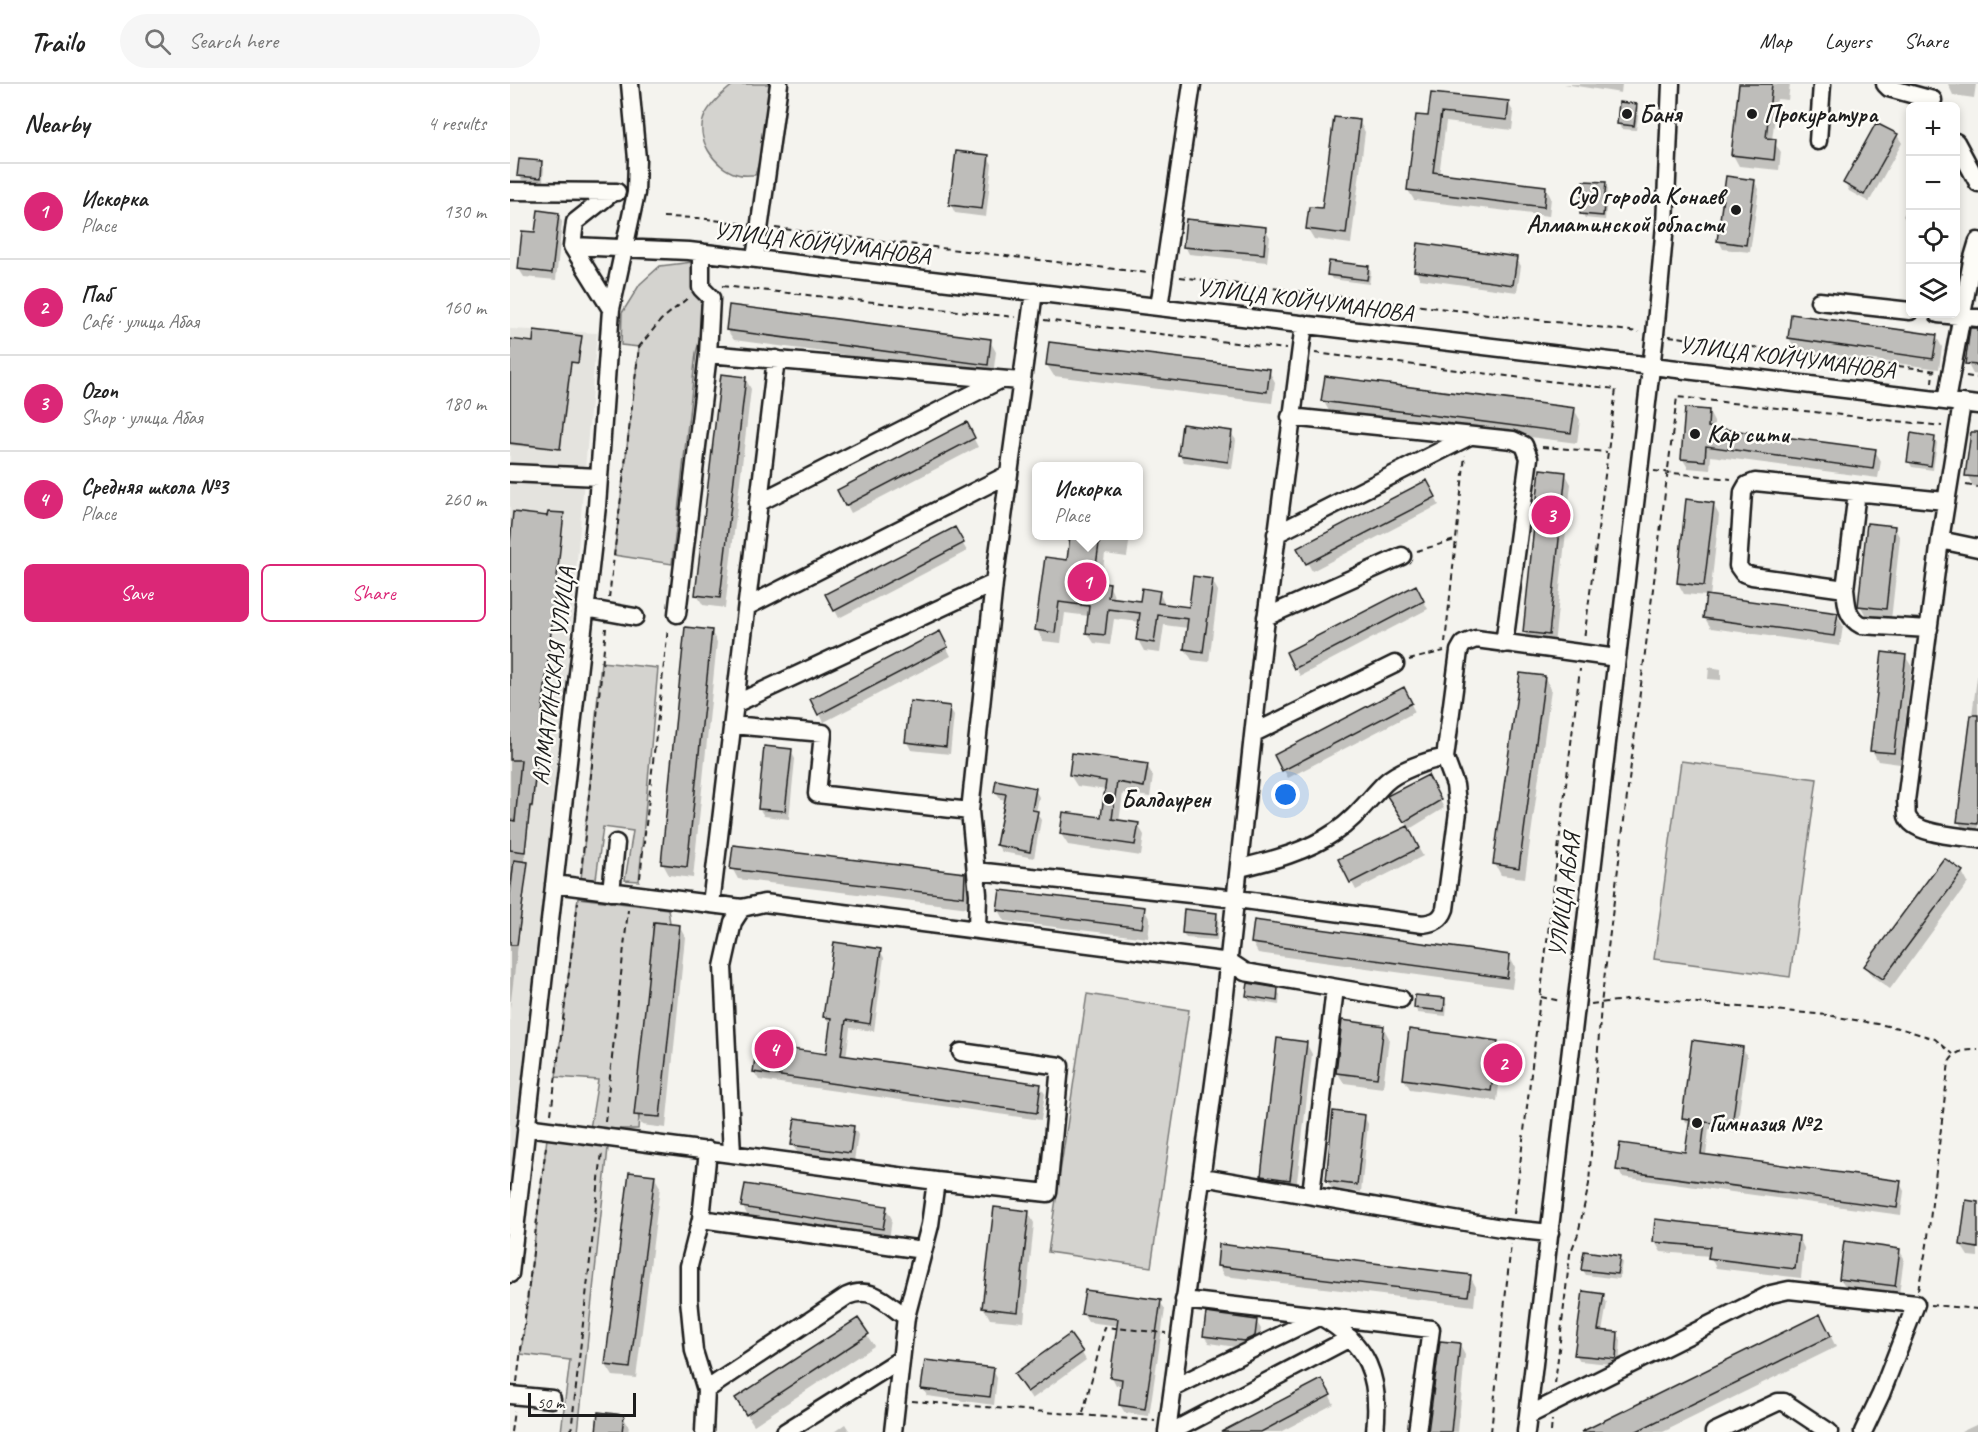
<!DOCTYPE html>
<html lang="en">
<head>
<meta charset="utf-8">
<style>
	:root { --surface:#fff; --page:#f6f6f6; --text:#222; --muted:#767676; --line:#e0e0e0; --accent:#db2777 }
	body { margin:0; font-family:Caveat,sans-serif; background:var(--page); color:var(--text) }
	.controls { position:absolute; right:18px; top:18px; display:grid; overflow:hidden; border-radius:9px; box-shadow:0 3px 9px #0003 }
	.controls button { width:54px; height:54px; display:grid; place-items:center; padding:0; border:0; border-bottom:2px solid var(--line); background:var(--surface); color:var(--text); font:30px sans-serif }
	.scale { position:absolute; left:18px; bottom:15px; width:108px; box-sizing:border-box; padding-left:6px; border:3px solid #1c1c1c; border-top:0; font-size:16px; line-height:21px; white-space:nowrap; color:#1c1c1c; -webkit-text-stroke:4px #fdfcf7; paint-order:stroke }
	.you { position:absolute; left:776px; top:711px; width:21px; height:21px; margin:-15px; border:4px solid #fff; border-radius:50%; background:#1a73e8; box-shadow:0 0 0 9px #1a73e833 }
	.badge { display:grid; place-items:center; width:39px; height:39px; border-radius:50%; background:var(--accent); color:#fff; font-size:20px; font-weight:700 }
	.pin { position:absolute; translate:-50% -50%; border:3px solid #fff; box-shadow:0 2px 6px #0006 }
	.popup { position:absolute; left:522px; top:378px; width:111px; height:78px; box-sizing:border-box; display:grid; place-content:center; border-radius:9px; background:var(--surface); filter:drop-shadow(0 2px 4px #0005); font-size:20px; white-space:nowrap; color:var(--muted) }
	.popup b { font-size:22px; color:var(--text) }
	.popup::after { content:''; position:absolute; left:50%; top:100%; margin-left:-12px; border:12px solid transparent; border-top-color:var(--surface) }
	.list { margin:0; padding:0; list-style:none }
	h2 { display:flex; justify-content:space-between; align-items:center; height:78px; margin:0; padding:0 24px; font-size:26px }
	h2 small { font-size:20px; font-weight:400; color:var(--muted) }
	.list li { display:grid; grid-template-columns:39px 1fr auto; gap:18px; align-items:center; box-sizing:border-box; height:96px; padding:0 24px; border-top:2px solid var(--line) }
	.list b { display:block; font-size:22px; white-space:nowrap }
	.list p { margin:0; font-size:20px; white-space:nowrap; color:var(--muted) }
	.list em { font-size:20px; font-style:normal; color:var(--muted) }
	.actions { display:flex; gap:12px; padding:18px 24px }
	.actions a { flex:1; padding:14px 0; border:2px solid var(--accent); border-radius:9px; text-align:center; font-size:21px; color:var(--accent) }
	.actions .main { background:var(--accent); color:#fff }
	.icon { flex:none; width:33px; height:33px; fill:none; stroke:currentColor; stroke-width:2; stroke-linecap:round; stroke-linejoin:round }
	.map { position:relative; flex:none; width:1468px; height:1348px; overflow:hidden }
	header { display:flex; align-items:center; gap:36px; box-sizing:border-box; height:84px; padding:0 30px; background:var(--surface); border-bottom:2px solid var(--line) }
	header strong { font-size:28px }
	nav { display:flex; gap:33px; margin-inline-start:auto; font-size:21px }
	.search { width:420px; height:54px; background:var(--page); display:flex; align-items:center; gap:15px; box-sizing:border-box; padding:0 21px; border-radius:33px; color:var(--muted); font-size:22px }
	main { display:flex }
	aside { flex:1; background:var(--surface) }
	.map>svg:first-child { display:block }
	.built { fill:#e4e3de }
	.green { fill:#d4d3cf; stroke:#787876; stroke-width:1.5 }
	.shadow { fill:#0003 }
	.building { fill:#bebdba; stroke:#1c1c1c; stroke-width:1.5 }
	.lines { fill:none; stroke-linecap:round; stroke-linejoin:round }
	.minor-casing { stroke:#1c1c1c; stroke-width:21 }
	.path { stroke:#1c1c1c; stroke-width:2; stroke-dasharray:6 4.5; stroke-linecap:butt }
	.minor { stroke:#fdfcf7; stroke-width:16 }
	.poi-dot { fill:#1c1c1c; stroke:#fdfcf7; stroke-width:2 }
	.labels { text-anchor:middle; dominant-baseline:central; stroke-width:5; stroke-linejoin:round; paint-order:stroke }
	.poi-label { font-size:24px; font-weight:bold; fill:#1c1c1c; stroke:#fdfcf7; text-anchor:start }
	.street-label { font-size:24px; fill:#1c1c1c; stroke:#fdfcf7 }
</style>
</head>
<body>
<header>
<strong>Trailo</strong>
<div class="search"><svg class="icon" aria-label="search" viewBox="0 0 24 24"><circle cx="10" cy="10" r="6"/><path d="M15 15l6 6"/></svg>Search here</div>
<nav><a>Map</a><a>Layers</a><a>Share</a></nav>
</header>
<main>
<aside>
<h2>Nearby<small>4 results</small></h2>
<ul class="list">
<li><span class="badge">1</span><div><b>Искоркa</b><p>Place</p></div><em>130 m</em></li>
<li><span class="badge">2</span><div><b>Паб</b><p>Café · улица Абая</p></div><em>160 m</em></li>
<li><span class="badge">3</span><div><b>Ozon</b><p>Shop · улица Абая</p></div><em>180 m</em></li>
<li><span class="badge">4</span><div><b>Средняя школа №3</b><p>Place</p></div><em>260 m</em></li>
</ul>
<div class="actions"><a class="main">Save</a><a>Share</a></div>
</aside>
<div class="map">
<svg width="1468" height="1348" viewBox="0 0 1468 1348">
	<rect width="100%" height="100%" fill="#f4f3ee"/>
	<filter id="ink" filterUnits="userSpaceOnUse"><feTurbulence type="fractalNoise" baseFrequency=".0167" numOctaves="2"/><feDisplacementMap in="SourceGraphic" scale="12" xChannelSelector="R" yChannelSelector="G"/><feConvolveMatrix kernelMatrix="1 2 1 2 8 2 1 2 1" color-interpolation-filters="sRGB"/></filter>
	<g filter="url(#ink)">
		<path class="built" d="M0 245 87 249 41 772 44 800 0 1106Z"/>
		<path class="green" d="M224 0H261L251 72 245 91C239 91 232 92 227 90 204 84 184 53 195 31 202 18 213 9 224 0Z
			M191 177 201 214 186 269 162 480 104 471 129 263 111 261 112 229 130 200 150 182Z
			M91 578 148 584 129 797 115 796 123 747 93 743 86 795 71 796Z
			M1171 677 1307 695 1280 893 1144 875Z
			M68 814 158 825 160 839 144 838 128 1045H100L68 1348H51L60 1276 11 1270 38 1046 79 1051 88 996 46 993Z
			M577 910 679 926 641 1183 538 1168Z"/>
		<path class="shadow" d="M1054 0H1112L1111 9Z
			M1231 0H1280L1278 16 1267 15 1262 56 1271 68 1269 86 1229 82 1223 71Z
			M1438 0H1466L1464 14 1443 11Z
			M922 10 998 19 1004 29 1002 46 936 38 929 91 1036 104 1041 114 1039 132 904 116 898 106 919 34Z
			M1126 21 1129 26 1126 46 1111 45 1109 40Z
			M849 37 855 48 841 160 804 155 798 145 814 126Z
			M1387 51 1392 59 1359 118 1339 107 1335 99Z
			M478 73 482 80 476 133 445 129 441 121Z
			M31 79 34 84 33 98 12 96 9 91Z
			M1244 97 1249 105 1240 168 1213 165 1209 157Z
			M1095 100 1098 105 1095 136 1075 134 1072 129Z
			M1400 119V142L1393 132Z
			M48 130 52 138 46 196 14 193 9 185 27 150Z
			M755 145 760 153 757 178 679 170 675 162Z
			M1006 174 1011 182 1007 208 910 195 906 187Z
			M858 183 861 188 859 200 822 195 819 190Z
			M217 246 480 257 486 268 483 291 224 256Z
			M1426 252 1432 263 1429 285 1285 265 1279 254Z
			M71 253 69 280 62 279 51 366 0 361V257L24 260Z
			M1460 256 1468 257V291L1463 290 1457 279Z
			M537 281 759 287 765 298 762 319 544 292Z
			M235 294 241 305 215 524 193 521 187 511Z
			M813 316 1064 325 1070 336 1067 359 819 327Z
			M1199 328 1204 338V345L1365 367 1371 377 1368 394 1201 372 1200 386 1178 384 1172 374Z
			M456 340 468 363 341 429 329 406Z
			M721 349 726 356 722 385 674 378 669 370Z
			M1424 354 1427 359 1423 386 1402 383 1399 378Z
			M1459 369 1468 370V403L1463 402 1457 391Z
			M1055 389 1061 400 1044 561 1021 559 1014 548Z
			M917 398 929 421 802 487 790 465Z
			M1203 420 1209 431 1200 513 1327 531 1333 542 1330 562 1201 544 1194 533 1197 512 1174 510 1168 499Z
			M53 431 23 724H21L14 779 18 781 0 924V475L39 434Z
			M1384 443 1390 454 1381 536 1356 532 1350 521Z
			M444 445 457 467 329 534 317 511Z
			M562 452H620L617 473 595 470 591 499 599 500 605 515 631 519 649 508 655 521 680 525 702 496 708 507 699 578 682 576 675 565 678 544 654 541 650 569 634 567 628 556 630 538 604 535 600 561 584 559 577 548 579 532 555 529 551 559 533 557 527 546 558 478Z
			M905 503 918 525 790 592 778 569Z
			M201 547 207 558 183 794 159 791 153 780Z
			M429 549 441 572 314 638 302 615Z
			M1395 572 1402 583 1390 680 1368 677 1362 666Z
			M1199 583 1211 585V596L1198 595Z
			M1468 586V750L1455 748 1448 737Z
			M1035 594 1041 605 1015 794 991 791 985 780Z
			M893 605 905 628 778 694 766 671Z
			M439 623 444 631 440 670 401 666 397 658Z
			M281 667 285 675 279 735 254 732 249 724Z
			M637 681 643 692 640 713 613 709 609 738 628 741 634 751 631 772 558 761 551 750 592 735 597 706 567 702 560 691Z
			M922 701 934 724 898 746 913 772 846 806 830 776 899 744 880 712Z
			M525 706 529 713 526 728 531 736 524 774 492 768 487 761 496 716 490 715 485 707Z
			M222 784 455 791 461 802 459 824 228 795Z
			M1452 788 1458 799 1380 905 1362 892 1356 882Z
			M634 825 640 836 638 854 495 837 489 826Z
			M706 830 709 835 707 856 676 854 673 849Z
			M169 842 175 853 156 1044 132 1041 126 1030Z
			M742 858 999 872 1005 883 1002 904 748 869Z
			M370 866 374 874 364 947 340 944 336 974 530 1002 535 1010 531 1036 249 996 244 988 317 972 321 941 315 933Z
			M767 906 770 911 769 921 740 916 737 911Z
			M934 916 937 921 936 932 908 929 905 924Z
			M873 943 879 954 873 1004 834 999 827 988Z
			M987 958 993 969 987 1017 900 1005 894 995Z
			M1184 958 1232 964 1237 972 1226 1049 1199 1045 1196 1072 1390 1099 1394 1107 1391 1131 1112 1093 1108 1085 1176 1070 1180 1042 1173 1034Z
			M796 959 802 970 786 1106 758 1103 752 1092Z
			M854 1032 858 1040 851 1108 822 1105 817 1097Z
			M344 1044 348 1051 344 1077 287 1068 282 1060Z
			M144 1092 150 1103 126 1294 103 1292 96 1281Z
			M1458 1118 1468 1119V1173L1458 1172 1451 1161Z
			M233 1123 376 1124 382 1135 379 1156 239 1134Z
			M518 1128 524 1139 514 1238 480 1235 474 1224Z
			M1289 1154 1294 1164 1291 1194 1206 1184 1200 1172 1151 1168 1145 1158Z
			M1389 1166 1394 1174 1389 1210 1335 1202 1330 1194Z
			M1109 1173 1112 1178 1109 1195 1076 1191 1073 1186Z
			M708 1181 960 1192 966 1203 964 1222 714 1192Z
			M1093 1212 1097 1219 1092 1248 1107 1249 1111 1256 1109 1281 1070 1277 1066 1270Z
			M650 1218 655 1225 639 1332 615 1329 610 1321 613 1302 606 1301 602 1293 609 1242 578 1238 573 1230Z
			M347 1236 364 1262 244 1341 233 1325Z
			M746 1237 751 1245 749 1260 739 1265 699 1259 694 1252Z
			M1316 1243 1326 1263 1153 1348H1080Z
			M949 1260 955 1271 948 1348H919Z
			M572 1269 576 1276 522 1315 506 1291Z
			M483 1286 487 1294 484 1321 417 1312 413 1304Z
			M812 1297 824 1320 770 1348H714Z
			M113 1332 119 1343 118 1348H87Z
			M335 1340 340 1348H324Z
			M1468 1340V1348H1451Z"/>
		<path class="building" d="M1229 0H1262L1256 54 1266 55 1264 76 1221 71Z
			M921 9 999 17 997 36 931 29 923 88 1036 102 1034 123 897 106 906 31 918 32Z
			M1109 18 1127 20 1124 42 1107 40Z
			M824 33 850 36 836 150 796 145 799 123 812 124Z
			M1366 39 1388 50 1354 111 1333 99Z
			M446 67 479 71 472 125 439 121Z
			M9 75 32 77 31 94 7 92Z
			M1216 92 1245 96 1236 161 1207 157Z
			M1073 97 1096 98 1093 132 1070 130Z
			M28 126 49 129 42 189 8 185 12 147 25 148Z
			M676 135 756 143 754 170 673 163Z
			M908 159 1007 173 1003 201 904 187Z
			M819 177 859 182 857 196 817 191Z
			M219 221 481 255 478 281 216 246Z
			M1281 230 1427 251 1423 275 1278 254Z
			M1460 244H1468V281L1455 280Z
			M24 246 72 252 68 279 61 278 50 365 0 359V255L23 258Z
			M539 258 760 285 757 308 536 281Z
			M211 290 236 293 210 514 185 511Z
			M815 292 1065 324 1061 349 811 317Z
			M1175 324 1199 326 1198 343 1366 365 1363 385 1196 362 1195 377 1171 375Z
			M457 338 465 354 335 422 327 406Z
			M672 340 722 347 718 378 668 371Z
			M1461 348H1468V393L1455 392Z
			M1401 349 1425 353 1421 382 1397 378Z
			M1030 385 1056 388 1039 551 1013 548Z
			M917 396 926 413 796 480 787 464Z
			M1176 415 1204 419 1194 502 1167 499Z
			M3 428 37 432 38 428 54 429 22 722H20L15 768 0 766V736L5 737 11 676H0V460Z
			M1357 439 1385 442 1376 525 1348 522Z
			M445 443 454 459 324 527 315 510Z
			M560 452H590L584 497 600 499 598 513 630 517 632 504 650 507 648 519 679 523 683 492 703 495 693 568 674 565 678 535 648 531 644 559 626 556 630 529 598 525 595 551 576 549 579 522 549 518 545 549 525 546 535 473 557 476Z
			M906 501 914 517 784 585 776 568Z
			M1196 511 1328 529 1324 552 1193 534Z
			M175 543 202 546 177 783 151 780Z
			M430 547 438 563 308 631 300 615Z
			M1372 568 1396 571 1384 669 1360 667Z
			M1010 589 1035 592 1009 784 983 780Z
			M894 603 902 619 772 687 764 671Z
			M400 617 440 622 436 663 395 658Z
			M1461 631H1468V740L1447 738Z
			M254 662 282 665 275 727 248 725Z
			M562 669 638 680 634 703 607 698 602 735 629 739 625 761 550 750 553 728 591 733 596 697 559 691Z
			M918 691 931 716 894 738 877 712Z
			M486 696 526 704 522 726 528 727 520 768 486 761 496 710 484 708Z
			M898 742 909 764 840 799 828 775Z
			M223 761 455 789 454 813 220 785Z
			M1434 774 1453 787 1373 895 1354 882Z
			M4 776 18 778 7 861H0V811Z
			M490 806 635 823 632 844 487 826Z
			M674 825 707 829 705 852 672 849Z
			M744 836 1000 871 997 894 741 859Z
			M144 838 170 841 150 1033 124 1031Z
			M324 858 371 865 360 940 336 936 331 971 531 1000 527 1029 243 988 247 960 316 970 321 934 313 933Z
			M738 899 768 904 767 917 736 912Z
			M905 911 935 914 934 927 904 924Z
			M832 936 874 942 867 994 826 989Z
			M899 945 988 957 981 1007 893 995Z
			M767 954 797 958 780 1096 751 1092Z
			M1182 956 1233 963 1222 1041 1195 1038 1191 1070 1391 1097 1387 1124 1106 1086 1110 1059 1175 1068 1180 1035 1172 1034Z
			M823 1027 855 1031 847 1101 816 1097Z
			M285 1034 344 1042 340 1069 281 1061Z
			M119 1088 145 1091 120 1284 95 1281Z
			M235 1100 377 1122 373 1145 231 1123Z
			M1456 1116 1468 1118V1164L1450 1161Z
			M484 1123 519 1127 508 1228 472 1224Z
			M1145 1135 1289 1152 1285 1185 1198 1174 1200 1163 1143 1158Z
			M1334 1157 1390 1165 1385 1202 1329 1195Z
			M709 1160 961 1191 958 1212 707 1182Z
			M1074 1167 1110 1172 1107 1190 1071 1186Z
			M575 1206 651 1216 635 1325 609 1321 612 1295 600 1293 608 1235 571 1230Z
			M1073 1207 1094 1210 1088 1246 1108 1248 1106 1275 1064 1271Z
			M696 1229 747 1236 745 1252 734 1257 693 1252Z
			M1310 1230 1321 1252 1125 1348H1071Z
			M348 1234 359 1250 236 1331 225 1314Z
			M560 1250 573 1268 517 1308 504 1290Z
			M930 1257 950 1259 941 1348H918Z
			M415 1276 484 1284 480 1313 411 1305Z
			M812 1295 821 1311 751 1348H711Z
			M88 1328 114 1331 112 1348H86Z"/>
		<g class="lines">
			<g class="minor-casing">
				<path id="minor" d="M1375 0 1379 4 1423 16
					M1308 57 1312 0
					M1446 58 1468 99
					M0 107 107 108
					M62 162 179 167 1468 321
					M245 175 269 0
					M1309 217 1400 227
					M649 223 682 0
					M101 225 62 162 65 138 103 108
					M1428 230 1468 234
					M198 270 510 297
					M1436 317 1462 177 1468 157
					M1452 319 1430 456 1468 464
					M780 333 1003 356 1014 361 1019 374 994 560
					M0 389 89 393
					M1347 408 1335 505 1242 492 1233 489 1228 482 1233 408 1237 401 1245 398 1435 417
					M248 419 488 297
					M766 450 958 353
					M1430 456 1396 717C1397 722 1396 728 1397 732 1403 751 1450 752 1468 755
					M1335 505C1337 520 1336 533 1351 541L1419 545
					M238 522 497 391
					M75 524 125 533
					M167 530 198 270 201 214 191 204V168
					M756 533 892 472
					M225 620 484 499
					M222 641 313 649 307 710 460 727
					M744 649 885 580
					M730 784C763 776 796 768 825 748 845 735 858 716 875 699 886 688 919 675 935 674
					M466 787 727 815 913 840C925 838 931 836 935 825L948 728 945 701 935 674 949 567 953 560 966 555 1107 574
					M44 800 232 824
					M101 808 106 759
					M201 820 266 275
					M467 845 468 810 460 727 484 499 524 208
					M16 1043 426 1097 538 1109 550 982 451 968
					M222 1070 213 883 223 838 232 824 254 819 720 878 735 888 891 915
					M693 1093 991 1144 1040 1149
					M801 1110 825 904
					M191 1135 413 1166
					M0 1190 87 422 101 225 126 109 127 75 120 0
					M674 1216 921 1245 907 1348
					M663 1304 810 1232C858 1260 871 1292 865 1348
					M196 1306 337 1212C362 1201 376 1219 396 1233
					M0 1311 42 1315
					M1019 1331 1261 1210 1279 1206 1406 1220 1371 1310 1353 1348
					M194 1348 196 1306 184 1267 179 1215V1182L191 1135 198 1066
					M275 1348 391 1275
					M383 1348 396 1233 420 1141 426 1097
					M657 1348 711 947 753 559 794 240
					M661 1348 840 1254
					M1016 1348 1145 250 1155 141 1161 0
					M1204 1348 1268 1318H1274L1319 1348"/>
			</g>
			<path class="path" d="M153 133 188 134 236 140
				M265 144 638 189
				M670 193 1129 248
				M212 202 505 233
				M534 236 776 265
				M1159 252 1427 287
				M805 269 1106 305 1074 556
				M1456 292 1468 294
				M1422 299 1423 287
				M1032 363 1097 368
				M1144 387 1221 395
				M1456 401 1468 403
				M907 467 945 456
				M99 514 129 263 151 236 179 213
				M935 559 955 371
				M899 576 934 567
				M71 789 96 544
				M130 794 158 544
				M1031 913 1051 917
				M1081 920 1133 914 1317 931 1389 944 1425 955 1443 970
				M41 1030 68 818
				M95 1038 118 826
				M1004 1130 1070 585
				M1408 1206 1417 1161 1439 978C1446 966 1455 966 1468 966
				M1420 1221 1468 1225
				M7 1298 36 1062
				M1045 1300 1060 1170 1068 1150 1079 1100 1091 920 1167 313 1432 342
				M402 1317 645 1337
				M573 1329 595 1243 656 1249
				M1 1348 4 1327
				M61 1348 92 1068
				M981 1348 1001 1160
				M1041 1348 1042 1336"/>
			<use href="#minor" class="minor"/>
		</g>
	</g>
	<g class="poi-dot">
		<circle cx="1117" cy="30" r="6"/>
		<circle cx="1242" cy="30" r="6"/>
		<circle cx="1226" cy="126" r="6"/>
		<circle cx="1185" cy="350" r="6"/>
		<circle cx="599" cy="715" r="6"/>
		<circle cx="1187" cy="1039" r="6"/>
	</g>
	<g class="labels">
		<g class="poi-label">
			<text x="1129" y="30">Баня</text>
			<text x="1254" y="30">Прокуратура</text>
			<text x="1214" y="112" text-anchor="end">Суд города Конаев<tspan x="1214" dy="28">Алматинской области</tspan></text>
			<text x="1197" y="350">Кар сити</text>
			<text x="611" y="715">Балдаурен</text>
			<text x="1199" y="1039">Гимназия №2</text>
		</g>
		<g class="street-label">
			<text transform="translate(312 159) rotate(7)">УЛИЦА КОЙЧУМАНОВА</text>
			<text transform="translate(795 216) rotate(7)">УЛИЦА КОЙЧУМАНОВА</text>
			<text transform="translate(1277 273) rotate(7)">УЛИЦА КОЙЧУМАНОВА</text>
			<text transform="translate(43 592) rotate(-83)">АЛМАТИНСКАЯ УЛИЦА</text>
			<text transform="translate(1054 811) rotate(-83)">УЛИЦА АБАЯ</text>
		</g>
	</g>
</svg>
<div class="controls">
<button>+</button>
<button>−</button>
<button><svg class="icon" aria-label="locate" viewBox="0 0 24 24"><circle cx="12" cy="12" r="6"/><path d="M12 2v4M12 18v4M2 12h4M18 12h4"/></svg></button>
<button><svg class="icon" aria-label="layers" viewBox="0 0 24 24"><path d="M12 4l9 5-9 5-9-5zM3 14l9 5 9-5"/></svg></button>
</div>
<div class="scale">50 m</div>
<div class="you"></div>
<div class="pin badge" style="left:577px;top:498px">1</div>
<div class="popup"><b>Искоркa</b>Place</div>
<div class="pin badge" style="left:993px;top:979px">2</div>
<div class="pin badge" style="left:1041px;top:431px">3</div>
<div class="pin badge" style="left:264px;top:965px">4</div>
</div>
</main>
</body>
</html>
